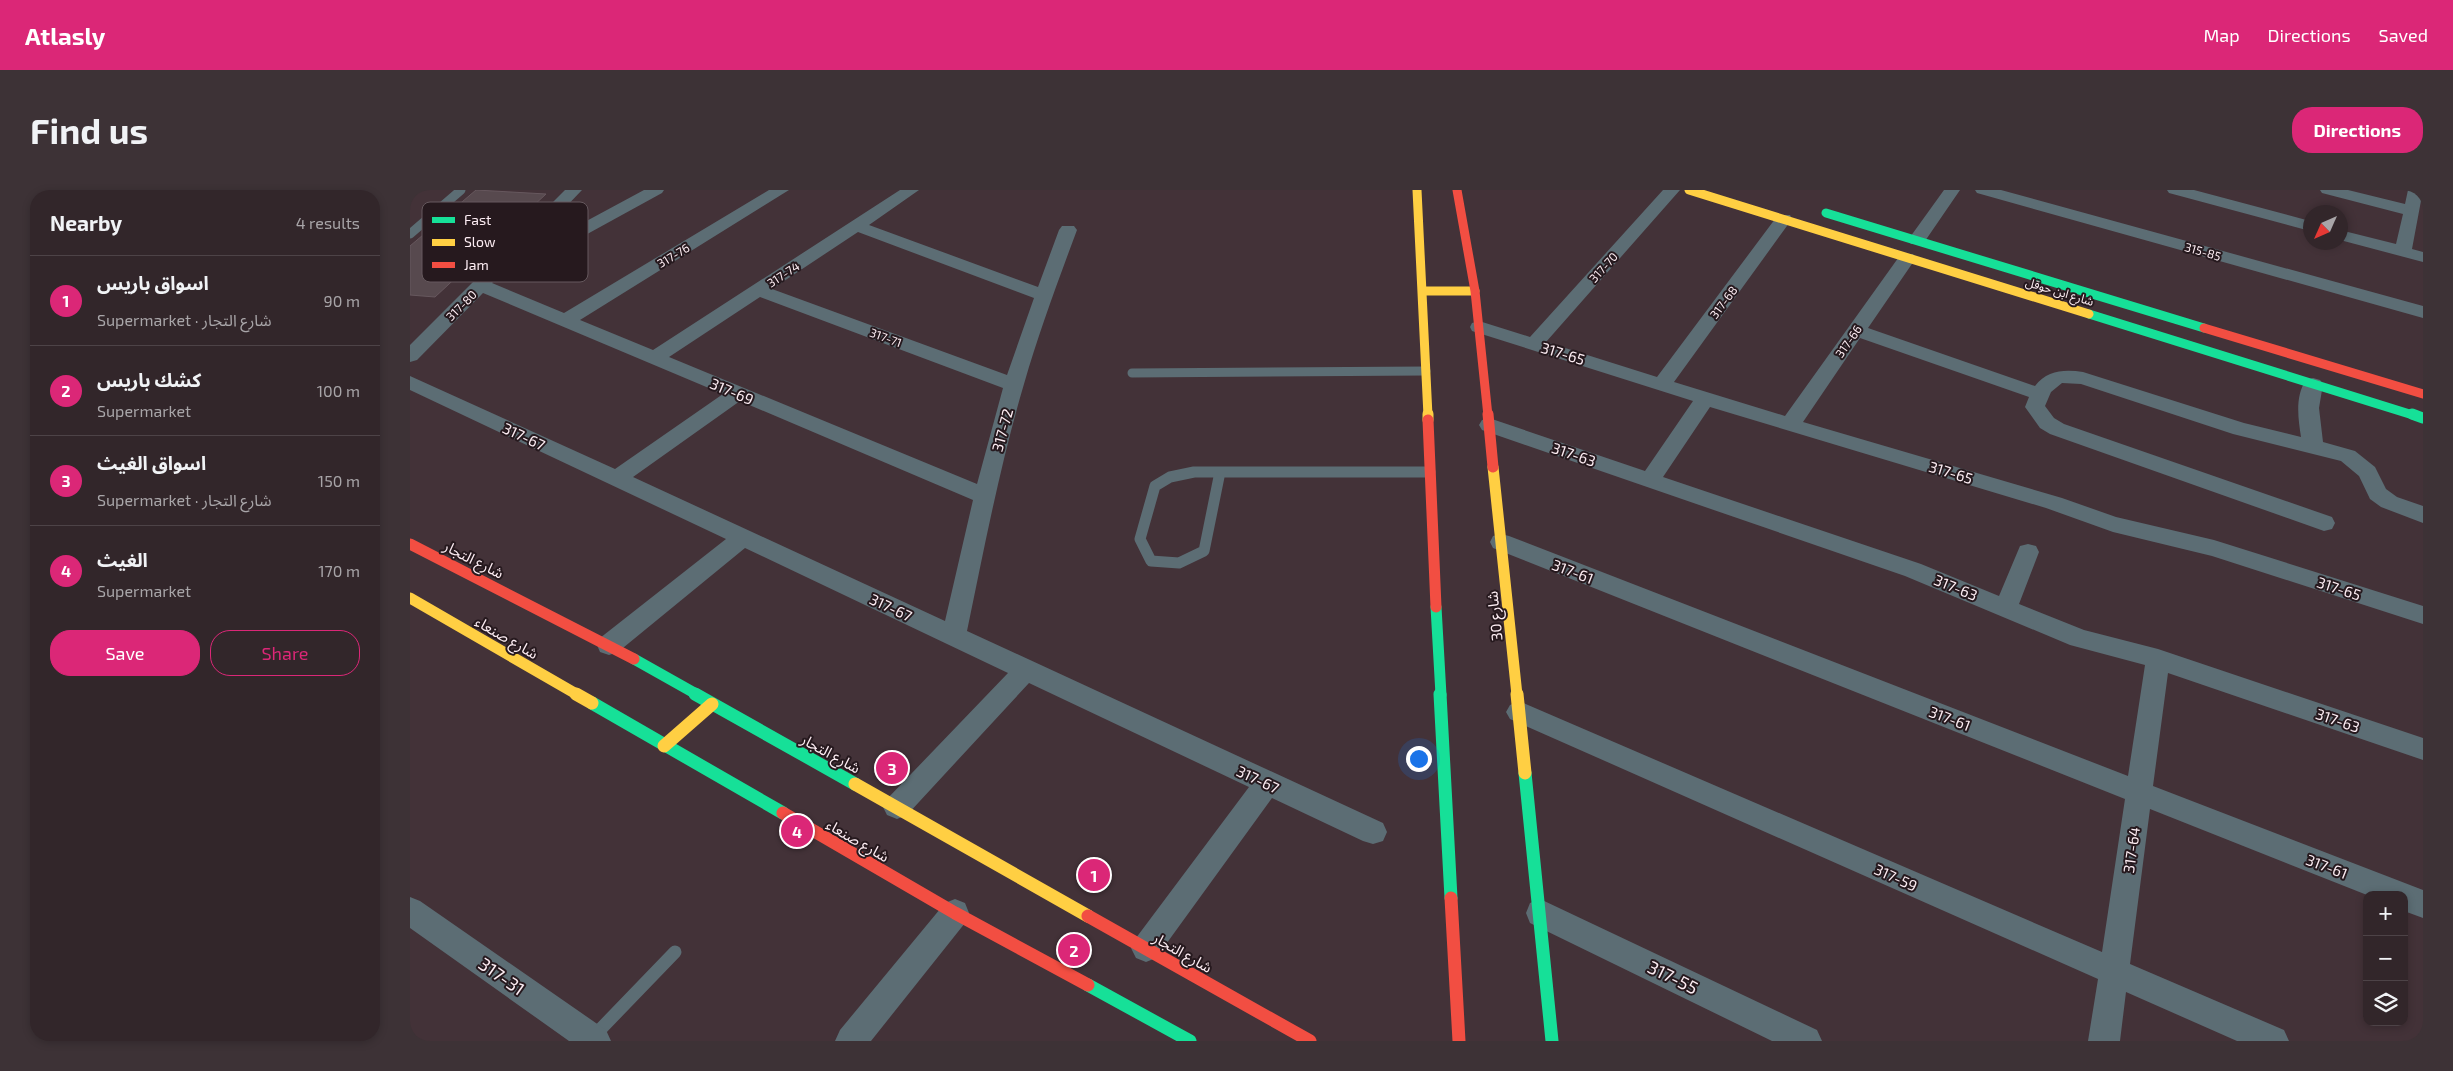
<!DOCTYPE html>
<html lang="en">
<head>
<meta charset="utf-8">
<style>
	:root { --surface:#32262a; --page:#3d3236; --text:#f1f3f6; --muted:#a8a5a8; --line:#4d4347; --accent:#db2777 }
	body { margin:0; font-family:"Exo 2","Noto Sans Arabic",sans-serif; background:var(--page); color:var(--text) }
	.controls { position:absolute; right:15px; bottom:15px; display:grid; overflow:hidden; border-radius:10px; box-shadow:0 2px 8px #0003 }
	.controls button { width:45px; height:45px; display:grid; place-items:center; padding:0; border:0; border-bottom:1px solid var(--line); background:var(--surface); color:var(--text); font:25px sans-serif }
	.compass { position:absolute; left:1893px; top:15px; width:45px; height:45px; border-radius:50%; background:var(--surface); box-shadow:0 2px 8px #0003; rotate:225deg }
	.you { position:absolute; left:1008px; top:568px; width:18px; height:18px; margin:-12px; border:4px solid #fff; border-radius:50%; background:#1a73e8; box-shadow:0 0 0 8px #1a73e833 }
	.badge { display:grid; place-items:center; width:32px; height:32px; border-radius:50%; background:var(--accent); color:#fff; font-size:16px; font-weight:700 }
	.pin { position:absolute; translate:-50% -50%; border:2px solid #fff; box-shadow:0 1px 5px #0006 }
	.list { margin:0; padding:0; list-style:none }
	h2 { display:flex; justify-content:space-between; align-items:center; height:65px; margin:0; padding:0 20px; font-size:21px }
	h2 small { font-size:16px; font-weight:400; color:var(--muted) }
	.list li { display:grid; grid-template-columns:32px 1fr auto; gap:15px; align-items:center; box-sizing:border-box; height:90px; padding:0 20px; border-top:1px solid var(--line) }
	.list b { display:block; font-size:19px; white-space:nowrap }
	.list p { margin:0; font-size:16px; white-space:nowrap; color:var(--muted) }
	.list em { font-size:16px; font-style:normal; color:var(--muted) }
	.actions { display:flex; gap:10px; padding:15px 20px }
	.actions a { flex:1; padding:11px 0; border:1px solid var(--accent); border-radius:20px; text-align:center; font-size:18px; color:var(--accent) }
	.actions .main { background:var(--accent); color:#fff }
	.icon { flex:none; width:28px; height:28px; fill:none; stroke:currentColor; stroke-width:2; stroke-linecap:round; stroke-linejoin:round }
	.map { position:relative; flex:none; width:2013px; height:851px; overflow:hidden; border-radius:20px }
	header { display:flex; align-items:center; gap:30px; box-sizing:border-box; height:70px; padding:0 25px; background:var(--accent); color:#fff }
	header strong { font-size:24px }
	nav { display:flex; gap:28px; margin-inline-start:auto; font-size:18px }
	.intro { display:flex; align-items:center; justify-content:space-between; box-sizing:border-box; height:120px; padding:0 30px }
	h1 { margin:0; font-size:35px }
	.button { padding:12px 22px; border-radius:20px; background:var(--accent); color:#fff; font-size:18px; font-weight:700 }
	main { display:flex; gap:30px; padding:0 30px }
	aside { flex:1; background:var(--surface); border-radius:20px; box-shadow:0 2px 8px #0003 }
	.map>svg:first-child { display:block }
	.building { fill:#57494e; stroke:#67585e }
	.lines { fill:none; stroke-linecap:round; stroke-linejoin:round }
	.lane-far2 { stroke:#5c6d74; stroke-width:9 }
	.lane-far1 { stroke:#5c6d74; stroke-width:11 }
	.lane { stroke:#5c6d74; stroke-width:13 }
	.street { fill:#5c6d74; fill-rule:evenodd }
	.fast-far2 { stroke:#16e098; stroke-width:9 }
	.fast-far1 { stroke:#16e098; stroke-width:11 }
	.fast { stroke:#16e098; stroke-width:13 }
	.slow-far2 { stroke:#ffcf43; stroke-width:9 }
	.slow-far1 { stroke:#ffcf43; stroke-width:11 }
	.slow { stroke:#ffcf43; stroke-width:13 }
	.jam-far2 { stroke:#f24e42; stroke-width:9 }
	.jam-far1 { stroke:#f24e42; stroke-width:11 }
	.jam { stroke:#f24e42; stroke-width:13 }
	.labels { text-anchor:middle; dominant-baseline:central; stroke-width:4; stroke-linejoin:round; paint-order:stroke }
	.far-street-label { font-size:12px; fill:#fdedf3; stroke:#26191e }
	.street-label { font-size:15px; fill:#fdedf3; stroke:#26191e }
	.near-street-label { font-size:18px; fill:#fdedf3; stroke:#26191e }
	.key { fill:#26191e; stroke:#66595e; stroke-width:1 }
	.key-label { font-size:14px; fill:#fdedf3 }
</style>
</head>
<body>
<header>
<strong>Atlasly</strong>
<nav><a>Map</a><a>Directions</a><a>Saved</a></nav>
</header>
<div class="intro"><h1>Find us</h1><a class="button">Directions</a></div>
<main>
<aside>
<h2>Nearby<small>4 results</small></h2>
<ul class="list">
<li><span class="badge">1</span><div><b>اسواق باريس</b><p>Supermarket · شارع التجار</p></div><em>90 m</em></li>
<li><span class="badge">2</span><div><b>كشك باريس</b><p>Supermarket</p></div><em>100 m</em></li>
<li><span class="badge">3</span><div><b>اسواق الغيث</b><p>Supermarket · شارع التجار</p></div><em>150 m</em></li>
<li><span class="badge">4</span><div><b>الغيث</b><p>Supermarket</p></div><em>170 m</em></li>
</ul>
<div class="actions"><a class="main">Save</a><a>Share</a></div>
</aside>
<div class="map">
<svg width="2013" height="851" viewBox="0 0 2013 851">
	<rect width="100%" height="100%" fill="#433238"/>
	<path class="building" d="M66 0 136 4 25 107 0 105V56Z"/>
	<g class="lines">
		<path class="lane-far2" d="M0 44 51 0
			M722 183 1016 181"/>
		<path class="lane-far1" d="M784 282H810L794 361 769 373 741 371 730 349 745 296 760 287Z
			M810 282H1020"/>
		<path class="lane" d="M183 847 265 762"/>
		<path class="street" d="M155 0H172L106 69 234 0H254L252 3 99 87H88L82 93 154 123 359 0H379L170 130 243 160 490 0H509L459 35 628 97 649 40 652 36H664L667 40C648 91 629 142 614 194 590 275 574 359 557 441L973 633 977 642 973 651 963 654 953 651 862 608 746 768 736 772 726 768 721 758 726 748 839 597 619 493 497 625 487 629 477 625 473 617 477 609 598 483 335 358 208 462 199 465 190 462 187 455 190 448 316 349 0 200V186L205 279 313 204 73 103 7 170 0 172V155ZM448 42 624 108 597 185 362 99ZM350 107 593 198 567 294 259 167ZM330 211 563 310 535 431 223 287Z
			M1253 0H1270L1136 152 1247 187 1368 25H1380L1382 29 1264 192 1375 226 1491 64H1503L1506 68 1458 138 1625 196C1637 180 1655 179 1673 182L1834 233 1891 247C1888 228 1885 206 1896 190L1903 188 1910 190 1913 194 1909 218 1913 252 1945 261 1965 277 1976 299 1987 307 2013 316V333L1971 317 1960 309 1949 286 1931 271 1823 244 1671 194 1652 193 1641 202 1635 216 1644 228 1654 234 1922 327 1925 333 1922 339 1914 341 1640 244 1630 238 1615 217 1619 207 1450 148 1393 232 1652 308 1706 327 1804 350 2013 416V434L1802 366 1703 342 1636 318 1300 217 1253 287 1511 374 1589 406 1610 356 1618 354 1626 356 1629 362 1609 414 1674 440 1748 459 2013 548V570L1758 483 1743 596 2013 700V728L1994 721V705H1957L1740 619 1720 774 1874 840 1879 851H1827L1716 802 1710 851H1678L1688 789 1100 529 1096 522 1100 515 1109 511 1118 515 1692 762 1715 609 1083 358 1080 352 1083 346 1091 344 1099 346 1718 586 1735 475 1660 455 1495 386 1072 240 1069 235 1072 230 1079 228 1235 281 1283 211 1062 141 1060 137 1062 133 1069 131 1120 147Z
			M1534 0H1550L1513 54H1501L1498 50Z
			M1565 0H1591L2013 116V128L1567 3Z
			M1757 0H1784L1900 31V41L1759 3Z
			M1910 0H1938L1995 14 1998 0H2013L2002 59 2013 62V72L1930 50V40L1986 54 1993 24 1912 3Z
			M0 707 10 711 196 840 201 851H159L0 738Z
			M545 709 555 713 559 723 555 733 461 851H425L430 840 535 713Z
			M1130 709 1407 840 1412 851H1362L1120 733 1116 723 1120 713Z"/>
		<path class="fast-far2" d="M1416 23 1794 138
			M1679 124 2006 226"/>
		<path class="fast-far1" d="M2002 224 2013 228
			M1026 417 1031 505
			M224 469 288 505"/>
		<path class="fast" d="M285 504 445 594
			M1030 504 1041 708
			M182 513 373 623
			M1115 583 1142 851
			M678 795 780 851"/>
		<path class="slow-far2" d="M1007 0 1018 226
			M1279 0 1679 124
			M1013 101H1065"/>
		<path class="slow-far1" d="M1018 224V230
			M1083 277 1107 505
			M0 408 168 505"/>
		<path class="slow" d="M166 504 182 513
			M1107 504 1115 583
			M254 556 302 514
			M445 594 678 726"/>
		<path class="jam-far2" d="M1047 0 1065 101 1078 226
			M1794 138 2013 204"/>
		<path class="jam-far1" d="M1078 224 1083 277
			M1018 230 1026 417
			M0 354 224 469"/>
		<path class="jam" d="M373 623 545 723 678 795
			M1041 708 1049 851
			M678 726 900 851"/>
	</g>
	<g class="labels">
		<g class="far-street-label">
			<text transform="translate(1793 61) rotate(16)">315-85</text>
			<text transform="translate(263 65) rotate(-31)">317-76</text>
			<text transform="translate(1193 77) rotate(-48)">317-70</text>
			<text transform="translate(373 84) rotate(-33)">317-74</text>
			<text transform="translate(1650 101) rotate(17)">شارع ابن حوقل</text>
			<text transform="translate(1313 112) rotate(-53)">317-68</text>
			<text transform="translate(51 115) rotate(-45)">317-80</text>
			<text transform="translate(476 147) rotate(20)">317-71</text>
			<text transform="translate(1438 151) rotate(-55)">317-66</text>
		</g>
		<g class="street-label">
			<text transform="translate(1153 163) rotate(17)">317-65</text>
			<text transform="translate(322 201) rotate(23)">317-69</text>
			<text transform="translate(592 240) rotate(-75)">317-72</text>
			<text transform="translate(114 246) rotate(25)">317-67</text>
			<text transform="translate(1164 264) rotate(19)">317-63</text>
			<text transform="translate(1541 282) rotate(17)">317-65</text>
			<text transform="translate(64 369) rotate(27)">شارع التجار</text>
			<text transform="translate(1163 381) rotate(21)">317-61</text>
			<text transform="translate(1546 397) rotate(22)">317-63</text>
			<text transform="translate(1929 398) rotate(18)">317-65</text>
			<text transform="translate(481 417) rotate(25)">317-67</text>
			<text transform="translate(1084 426) rotate(-96)">شارع 30</text>
			<text transform="translate(97 447) rotate(30)">شارع صنعاء</text>
			<text transform="translate(1540 528) rotate(21)">317-61</text>
			<text transform="translate(1928 530) rotate(19)">317-63</text>
			<text transform="translate(421 563) rotate(29)">شارع التجار</text>
			<text transform="translate(848 589) rotate(25)">317-67</text>
			<text transform="translate(448 650) rotate(30)">شارع صنعاء</text>
			<text transform="translate(1721 660) rotate(-82)">317-64</text>
			<text transform="translate(1917 676) rotate(21)">317-61</text>
			<text transform="translate(1486 687) rotate(24)">317-59</text>
			<text transform="translate(773 762) rotate(30)">شارع التجار</text>
		</g>
		<g class="near-street-label">
			<text transform="translate(92 786) rotate(35)">317-31</text>
			<text transform="translate(1263 787) rotate(26)">317-55</text>
		</g>
	</g>
	<rect x="12" y="12" width="166" height="80" rx="8" class="key"/>
	<rect x="22" y="27" width="23" height="6" fill="#16e098"/>
	<rect x="22" y="49" width="23" height="7" fill="#ffcf43"/>
	<rect x="22" y="72" width="23" height="6" fill="#f24e42"/>
	<g class="key-label">
		<text x="54" y="35">Fast</text>
		<text x="54" y="57">Slow</text>
		<text x="54" y="80">Jam</text>
	</g>
</svg>
<div class="controls">
<button>+</button>
<button>−</button>
<button><svg class="icon" aria-label="layers" viewBox="0 0 24 24"><path d="M12 4l9 5-9 5-9-5zM3 14l9 5 9-5"/></svg></button>
</div>
<svg class="compass" viewBox="-18 -18 36 36"><path d="M0-13l5 13h-10z" fill="#e53935"/><path d="M0 13l5-13h-10z" fill="#a8a5a8"/></svg>
<div class="you"></div>
<div class="pin badge" style="left:684px;top:685px">1</div>
<div class="pin badge" style="left:664px;top:760px">2</div>
<div class="pin badge" style="left:482px;top:578px">3</div>
<div class="pin badge" style="left:387px;top:641px">4</div>
</div>
</main>
</body>
</html>
